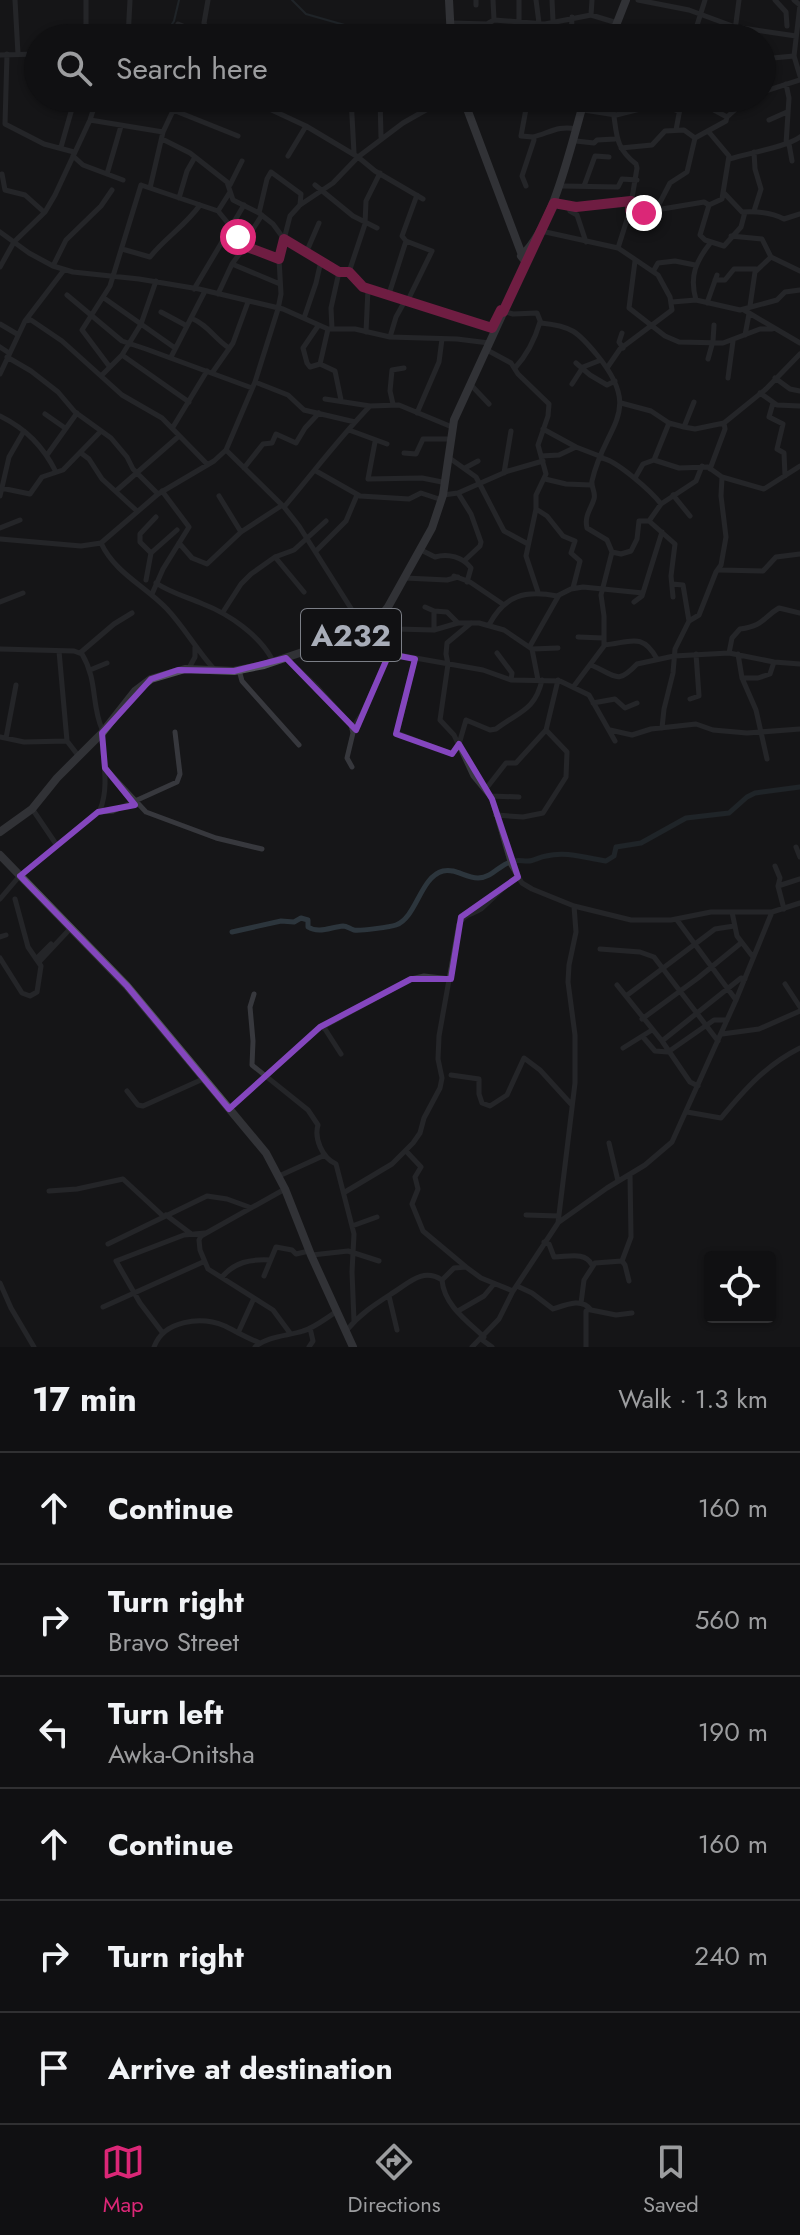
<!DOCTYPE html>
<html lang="en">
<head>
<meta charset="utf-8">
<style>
	:root { --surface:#101012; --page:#19191b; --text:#f1f3f6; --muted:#9c9d9f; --line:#303032; --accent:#db2777 }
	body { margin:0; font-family:Jost,sans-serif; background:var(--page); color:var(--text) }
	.controls { position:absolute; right:24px; bottom:24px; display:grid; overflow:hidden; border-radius:8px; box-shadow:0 2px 6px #0004 }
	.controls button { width:72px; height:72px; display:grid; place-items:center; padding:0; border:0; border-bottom:2px solid var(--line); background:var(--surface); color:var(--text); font:40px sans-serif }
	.stop { position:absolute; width:24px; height:24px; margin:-18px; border:6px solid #db2777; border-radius:50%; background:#fff }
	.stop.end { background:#db2777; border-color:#fff; box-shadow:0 2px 8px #0008 }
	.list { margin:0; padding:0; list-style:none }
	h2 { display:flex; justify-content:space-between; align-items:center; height:104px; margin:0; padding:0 32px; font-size:34px }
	h2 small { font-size:26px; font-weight:400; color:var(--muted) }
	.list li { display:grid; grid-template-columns:52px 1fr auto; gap:24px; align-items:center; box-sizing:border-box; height:112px; padding:0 32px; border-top:2px solid var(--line) }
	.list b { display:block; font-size:30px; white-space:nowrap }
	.list p { margin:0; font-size:26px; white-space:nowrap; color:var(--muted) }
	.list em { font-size:26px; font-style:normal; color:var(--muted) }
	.icon { flex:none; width:44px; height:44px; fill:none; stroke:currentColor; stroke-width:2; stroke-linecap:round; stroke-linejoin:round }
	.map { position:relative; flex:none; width:800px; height:1347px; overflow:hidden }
	.search { position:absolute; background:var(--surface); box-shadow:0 2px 6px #0004; left:24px; right:24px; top:24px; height:88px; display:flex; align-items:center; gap:20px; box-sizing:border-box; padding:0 28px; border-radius:44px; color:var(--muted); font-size:30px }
	.sheet { height:776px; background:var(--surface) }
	nav { display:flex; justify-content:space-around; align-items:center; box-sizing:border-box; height:112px; border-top:2px solid var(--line); background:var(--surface); font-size:22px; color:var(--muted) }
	nav a { display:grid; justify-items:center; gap:4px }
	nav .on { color:var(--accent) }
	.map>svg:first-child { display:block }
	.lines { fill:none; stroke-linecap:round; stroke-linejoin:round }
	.stream { stroke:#2c353c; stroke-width:2 }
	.river { stroke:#2c353c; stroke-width:5 }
	.minor { stroke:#37383d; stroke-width:5 }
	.major { stroke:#53555c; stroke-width:8 }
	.route { stroke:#db2777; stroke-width:10 }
	.marked { fill:none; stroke:#8446be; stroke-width:6; stroke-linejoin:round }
	.labels { text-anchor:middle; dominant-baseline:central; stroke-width:7; stroke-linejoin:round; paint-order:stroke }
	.shield { fill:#111113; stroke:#7b7e86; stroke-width:2 }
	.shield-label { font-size:30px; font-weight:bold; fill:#a8adb8 }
</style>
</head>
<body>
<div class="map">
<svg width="800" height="1347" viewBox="0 0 800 1347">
	<rect width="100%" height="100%" fill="#161618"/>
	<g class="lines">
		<path class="stream" d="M292 0 306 14 390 38
			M163 38 174 21 179 0"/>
		<path class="river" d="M232 932 281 921 294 922 301 918 308 920V927C319 934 331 927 343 926 347 926 350 929 354 930 360 931 391 927 396 925 417 917 420 877 443 871 456 868 465 878 478 878 493 877 498 866 510 862 517 859 521 861 528 861 534 861 539 857 546 856 567 851 585 858 606 861L614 856 616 847 641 843 686 818 729 813 747 797 755 793 800 787"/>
		<path class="minor" d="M15 0 18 54
			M86 0V38
			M208 0 204 23 208 31
			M476 0V5
			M493 0 494 20
			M519 0V38
			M536 0 539 23
			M552 0 553 21
			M638 0 689 10 735 27 796 36
			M775 0 786 12 787 26
			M794 0 800 5 794 56 800 76
			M591 15 592 0
			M451 23 487 24 494 20 545 24 591 15 614 22
			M178 24 206 36
			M487 24V38
			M616 26 641 38
			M128 38 130 0
			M206 38 210 30 241 38
			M571 38 572 17
			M693 38 705 0
			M734 38 739 0
			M7 54 5 124 44 144 74 152
			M0 55 38 54
			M762 59 794 56
			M762 92 800 80
			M246 98 306 126 358 157 403 123 447 98
			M351 98 354 153
			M380 98 381 137
			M555 98 586 103
			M610 98C619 127 610 144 636 164L637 168 630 210 618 248
			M701 98 714 110 727 117 748 98
			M734 98 738 105
			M380 108 423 109
			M173 110 238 136
			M584 110 616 115 660 104 678 111
			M90 120 163 132
			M769 120 787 112
			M676 130 682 98
			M533 137C549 133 559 125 576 129
			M162 139 190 153 227 182 233 200 259 213 273 224 284 239 339 272H349L363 287 492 328
			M576 141 594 143 597 140 615 139
			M786 144 789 98 786 84
			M789 144 792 161
			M61 147 75 98
			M621 148 652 145 665 131 684 130 695 138 726 121 727 117
			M73 156 83 165 123 180
			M288 156 306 126
			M730 159C748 153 787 147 800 137
			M2 174 5 190 25 195 44 212
			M107 174 121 126
			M230 185 242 161
			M315 185 353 216 377 228
			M526 186 522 176 534 140 533 137 521 136 528 98
			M562 186 618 187 622 179 637 180
			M584 186 595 156 609 157
			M150 188 163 132 179 98
			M725 194 742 212C758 211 771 212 784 219L800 214
			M179 198 187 171 195 157
			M554 203 576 207 631 201
			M709 205 700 235 705 240 724 246 741 227 745 212
			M568 206 570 211 577 215 586 242
			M630 210 654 214 670 183 687 172 695 138
			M656 210 704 202 709 205 722 199 729 156 708 131
			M218 211 230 192
			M754 211 761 189 755 169 754 152
			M259 213 267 179 271 172 301 194 300 205
			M541 231 618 248 624 252 658 275 670 297 672 310 620 349 607 368
			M0 232 29 253 53 266 73 272 139 279 199 289 283 309 328 329H355L390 337 457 339 489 343
			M731 236 762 239 771 257 800 271
			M244 243 262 215
			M122 249 150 257C165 238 186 225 200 205
			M306 253 319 223
			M635 261 629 308 665 336 679 342 723 343 760 329H772
			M232 264 280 284
			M53 266 66 240 101 206 112 190
			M0 267 14 242 45 212 55 195 90 120 97 98
			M654 270 658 263 675 261 695 265
			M349 272 365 224 366 201 380 173
			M715 280H725L734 269H756
			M194 289 244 205
			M218 294 232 264 246 245
			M389 294 406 241
			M67 295 122 341 146 349 252 388
			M104 298 175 348
			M408 300 432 251 406 241 402 236 417 195
			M696 300C689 276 696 261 711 242
			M672 302 696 300 740 310 777 300 785 292 800 290
			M707 303 717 275
			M750 306 755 272 771 257
			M744 310 800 343
			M502 311 513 314 537 313 541 323C572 326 578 332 597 355 645 413 604 425 592 481 591 488 596 492 594 499 591 509 584 516 587 528L607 540 612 552 601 595 604 616V646L574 686
			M161 312 187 326
			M191 318C208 325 214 338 229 348
			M304 318 316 283 321 261
			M25 321 31 320 62 341 122 395 162 418 207 464
			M0 324 17 334
			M318 326 303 348 307 363 310 367 320 364 335 371 341 400
			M332 329 331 308 339 272
			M366 332 368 289
			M622 333 619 342 623 348
			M745 335 749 314
			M390 337 396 317 406 299
			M0 347 9 353
			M487 350 511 363 518 374 549 404 548 416 538 445 546 474 536 495V509L526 556 538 592
			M122 355 189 402
			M7 357 31 371 58 392 75 412 111 438 127 457 133 469 158 494
			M171 357 205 291
			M708 359 713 341 714 325
			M576 363 590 375 607 385 615 381
			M320 364 328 329
			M109 366 82 330 110 286 141 185 218 211 246 245 279 259
			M515 368C526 356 535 339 540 322
			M212 373 233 343 248 302
			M0 374 25 321 64 270
			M101 376 122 355 141 324 156 281
			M728 378 733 341
			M775 378 790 389 800 391
			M255 382 288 395 304 410 355 422
			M572 384 583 367 601 360
			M471 385 489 404
			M760 393 777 405 800 406
			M325 399 370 406
			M621 403 651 411 669 423 684 427 695 429 724 423 766 389 800 354
			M773 403 769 417 783 424 777 449 784 453 785 476
			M393 404 390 391 392 370 404 368
			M417 413 439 362 442 339
			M45 414 65 428
			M0 416C26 429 43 446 56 472
			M173 427 207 371
			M684 427 694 402
			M543 429 576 447 602 457
			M349 430 387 444
			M375 442 368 479 422 478 442 482
			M226 450 284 507 299 526 364 629
			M81 453 89 459 102 479 137 511
			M404 453 416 454 423 439H447
			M47 455 77 413
			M541 456 559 455 576 447
			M448 457 476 477 504 531 528 544
			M601 458C615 459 652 492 661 504
			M654 460 669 423
			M244 468 263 444 272 443 276 434 296 443 305 428 319 413
			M465 468 478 461
			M710 469 725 429 724 423
			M316 471 360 496 409 499 421 493 439 499
			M504 473 511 431
			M635 478 643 464 654 460 679 468 708 467 722 477 764 489 800 466
			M545 479 566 484 591 485
			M1 488 30 494 42 477 63 470 101 431
			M116 491 179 436
			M458 493 471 514 481 542 480 546 464 561
			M443 495 458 493 508 471 543 461
			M673 495 690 516
			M0 496 9 457 24 431
			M219 496 241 532
			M284 507C313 473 339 438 370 406L399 405 452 427
			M536 509 547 516 563 536 575 541 571 553 580 561 573 588
			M639 521H649L675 544 671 576 673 597
			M649 521 661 504 696 481 702 466
			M0 528 20 520
			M0 539 81 546 101 543 158 494 214 461 226 450 255 382 278 309 281 294 279 259 290 216 300 205 333 183 358 157 375 171 423 199
			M101 543C115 573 145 586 167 609 184 627 196 649 213 668
			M179 543 192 558 207 564 241 532 281 506
			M421 550 435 557C448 553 463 557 471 568L467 582
			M316 551 346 521 357 495
			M612 552 621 554 631 551 637 539 639 521
			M151 553 177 530
			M275 557 304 592
			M720 570 763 571 776 557 800 554
			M454 576 470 582 504 605
			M405 578 447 580 458 577
			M146 580 151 553 140 542V534L156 517
			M156 583C171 593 187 597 203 604 229 614 259 635 272 659
			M672 584 683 585 689 621
			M152 594 163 569 189 527 162 491
			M0 602 23 593
			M634 602 642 596 662 532
			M425 607 434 611 447 612 458 623
			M434 611V630
			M223 612 241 584 251 574 275 557 294 550 326 521
			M377 622 396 629 434 630 458 623H479L504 630 532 649 538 680
			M471 623 447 643 446 654 448 664 440 720 454 735 473 776 492 799 511 865 522 883 532 889 574 906 631 920H671L711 912H772L800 903
			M489 625C505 595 525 590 557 596L571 589 583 587 643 593
			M356 635 365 646 376 651 483 670 511 680 560 681 589 695 615 741
			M578 637 603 638
			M604 645C629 643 642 631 657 659
			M530 646 559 595
			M0 649 74 651 82 654C98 681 91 704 102 729
			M532 649 558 648
			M59 651 67 741 77 754
			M80 653 114 624 132 613
			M497 653 512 673 511 680
			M729 653 732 638 740 629C764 626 762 618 779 608L800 613
			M738 654 742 678 756 710 767 759
			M286 658 316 686 351 725 353 733 347 758 352 767
			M415 659 397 733 452 754 459 744 466 720 490 730 496 729C518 712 535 711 542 680
			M591 665C617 676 617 685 637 664L674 656 729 653 774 662 800 664
			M189 668 195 657V647
			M90 670 107 663
			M239 670 242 681 299 745
			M742 678H758L770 674 774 662
			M690 699 699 696 696 654
			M593 703 615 699 625 708 637 703
			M662 728 664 709 673 673 675 649 689 621 699 615 716 572 721 565 726 537 721 496 722 477
			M352 729 362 714 389 654
			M610 730 632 735 651 729 696 724 713 730 747 733 800 729
			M0 737 24 742 67 741
			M6 738 16 685
			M105 768 146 812 216 838 262 849
			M485 790 506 763H516L546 730 558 680
			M490 796 519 797
			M33 810 56 844
			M99 812 113 811 177 782 180 774 175 732
			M496 815 523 817 543 813 566 777 567 752 546 730
			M796 847 800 857
			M775 866 780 878 778 886
			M20 876 100 810C110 786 102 758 102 733
			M0 899 17 879
			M784 909 778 886 800 879
			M732 912 737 936 753 957
			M677 920 736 1000
			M0 937 6 935
			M600 949 640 952 654 957 718 1041
			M0 958 22 993 30 996 37 992 41 966 28 947 15 899
			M36 959 51 944
			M39 962 68 931
			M785 984 800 1007
			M617 985 662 1041 690 1082 698 1086
			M254 994 250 1007 253 1041 252 1065 308 1110 318 1125C314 1138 322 1158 336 1164L354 1234 352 1272 354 1321
			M626 996 715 929 734 926
			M642 1019 698 978 741 943
			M323 1027 411 979 424 976 451 979
			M722 1034 759 1029 800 1011
			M643 1037 655 1051 668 1052 714 1020H727
			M662 1041 741 978 745 979
			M623 1048 652 1030
			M451 1075 479 1079V1094L482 1103 490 1106 507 1095 524 1058 540 1070 571 1104
			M127 1091 138 1105 143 1106 203 1079
			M229 1109 321 1027 325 1029 341 1054
			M687 1112 721 1118C745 1089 766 1065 800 1048
			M609 1143 618 1181
			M406 1151 421 1167 415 1177 418 1189 412 1204 423 1231 466 1267
			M279 1176 325 1155
			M285 1189 201 1236 199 1240 200 1250 208 1269 273 1310 290 1333
			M49 1191 77 1189 123 1179 163 1216
			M345 1192 392 1164 413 1143 420 1133 424 1118 440 1088 442 1078 438 1059 439 1036 459 924C464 914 472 915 481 909 494 898 503 886 518 877
			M166 1215 190 1233
			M526 1215 559 1216
			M559 1222 607 1188 645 1165 672 1142 736 1000 772 912
			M352 1226 377 1217
			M544 1242 549 1244 554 1257C568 1257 585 1251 592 1265
			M108 1244 207 1196 227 1199 249 1207
			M312 1255 348 1251 379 1261
			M622 1261 631 1237 630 1174
			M264 1276 276 1247 292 1250 296 1254 309 1251
			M222 1277C235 1262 250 1259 270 1260
			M442 1280 454 1268 466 1267 481 1278 513 1291
			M0 1283 11 1308 34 1347
			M517 1286 532 1293 553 1309C565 1305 582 1297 591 1310L616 1315 632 1313
			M389 1296 397 1330
			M581 1303 584 1280 595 1263 622 1261 625 1265 629 1281
			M103 1307 203 1262
			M458 1311 484 1296 494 1284
			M347 1330C360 1314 374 1305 391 1294 408 1284 422 1267 442 1280 444 1305 467 1321 484 1337
			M162 1332 140 1303 116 1261 184 1235 205 1233
			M238 1333 254 1298
			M481 1339 492 1347
			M154 1347C164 1320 201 1316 225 1326 237 1332 247 1338 260 1343
			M255 1347C267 1336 288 1336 303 1331 314 1328 326 1318 336 1312
			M309 1347 313 1341 310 1328
			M472 1347 499 1319 513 1291 558 1223 575 1083V1035L568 982 569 965 576 932 574 906
			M586 1347V1311L590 1309"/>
		<path class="major" d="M449 0 451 38
			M611 38 626 0
			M463 98 522 255
			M525 253 529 256 525 261 521 256C554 227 572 140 585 98
			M0 832 32 809 57 778 102 733 135 691 151 679 185 669 234 671 264 665 356 634 376 622 388 607 432 528 443 495 454 420 527 261
			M0 855 127 986 266 1153 285 1189 311 1255 353 1347"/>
	</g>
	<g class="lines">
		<path class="route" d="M238 237 250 248 279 259 284 239 339 272H349L363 287 492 328 501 310 503 312 554 203 576 207 631 201 630 210 644 213"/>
	</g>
	<path d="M0 0H800V1347H0ZM389 654 415 659 396 734 452 754 459 744 492 799 518 877 461 917 451 979H411L320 1027 229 1109 127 986 20 876 98 812 135 805 105 768 102 733 151 679 178 670 234 671 286 658 356 730Z" fill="#161618" fill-opacity=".55" fill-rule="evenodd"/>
	<path class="marked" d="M389 654 415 659 396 734 452 754 459 744 492 799 518 877 461 917 451 979H411L320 1027 229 1109 127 986 20 876 98 812 135 805 105 768 102 733 151 679 178 670 234 671 286 658 356 730Z"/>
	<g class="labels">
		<rect class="shield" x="301" y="609" width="100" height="52" rx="6"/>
		<g class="shield-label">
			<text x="351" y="635">A232</text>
		</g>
	</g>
</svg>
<div class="controls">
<button><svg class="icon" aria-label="locate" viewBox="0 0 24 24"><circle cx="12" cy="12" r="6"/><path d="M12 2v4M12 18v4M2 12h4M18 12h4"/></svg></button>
</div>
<div class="stop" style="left:238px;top:237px"></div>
<div class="stop end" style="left:644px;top:213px"></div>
<div class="search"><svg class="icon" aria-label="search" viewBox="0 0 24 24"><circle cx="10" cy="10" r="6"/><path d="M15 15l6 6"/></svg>Search here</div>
</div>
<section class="sheet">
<h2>17 min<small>Walk · 1.3 km</small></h2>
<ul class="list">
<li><svg class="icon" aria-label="ahead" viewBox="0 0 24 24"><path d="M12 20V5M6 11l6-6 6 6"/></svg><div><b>Continue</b></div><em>160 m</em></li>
<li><svg class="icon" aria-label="right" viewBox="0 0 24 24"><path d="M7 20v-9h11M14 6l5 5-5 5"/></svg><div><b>Turn right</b><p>Bravo Street</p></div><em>560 m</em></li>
<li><svg class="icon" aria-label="left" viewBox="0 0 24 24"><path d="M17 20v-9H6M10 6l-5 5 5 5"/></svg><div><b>Turn left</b><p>Awka-Onitsha</p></div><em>190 m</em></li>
<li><svg class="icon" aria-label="ahead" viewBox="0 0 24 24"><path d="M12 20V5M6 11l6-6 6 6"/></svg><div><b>Continue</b></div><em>160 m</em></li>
<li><svg class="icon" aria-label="right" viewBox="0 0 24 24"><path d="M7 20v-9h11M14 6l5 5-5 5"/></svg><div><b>Turn right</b></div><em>240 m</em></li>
<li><svg class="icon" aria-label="arrive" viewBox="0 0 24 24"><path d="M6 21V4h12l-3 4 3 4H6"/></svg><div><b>Arrive at destination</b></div></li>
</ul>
</section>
<nav>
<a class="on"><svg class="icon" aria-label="map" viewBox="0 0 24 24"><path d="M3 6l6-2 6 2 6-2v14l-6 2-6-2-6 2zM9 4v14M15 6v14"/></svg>Map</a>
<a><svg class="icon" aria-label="directions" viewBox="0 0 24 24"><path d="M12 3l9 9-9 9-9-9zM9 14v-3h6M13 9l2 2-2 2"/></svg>Directions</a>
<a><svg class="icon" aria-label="saved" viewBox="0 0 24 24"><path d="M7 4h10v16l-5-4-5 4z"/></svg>Saved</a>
</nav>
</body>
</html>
